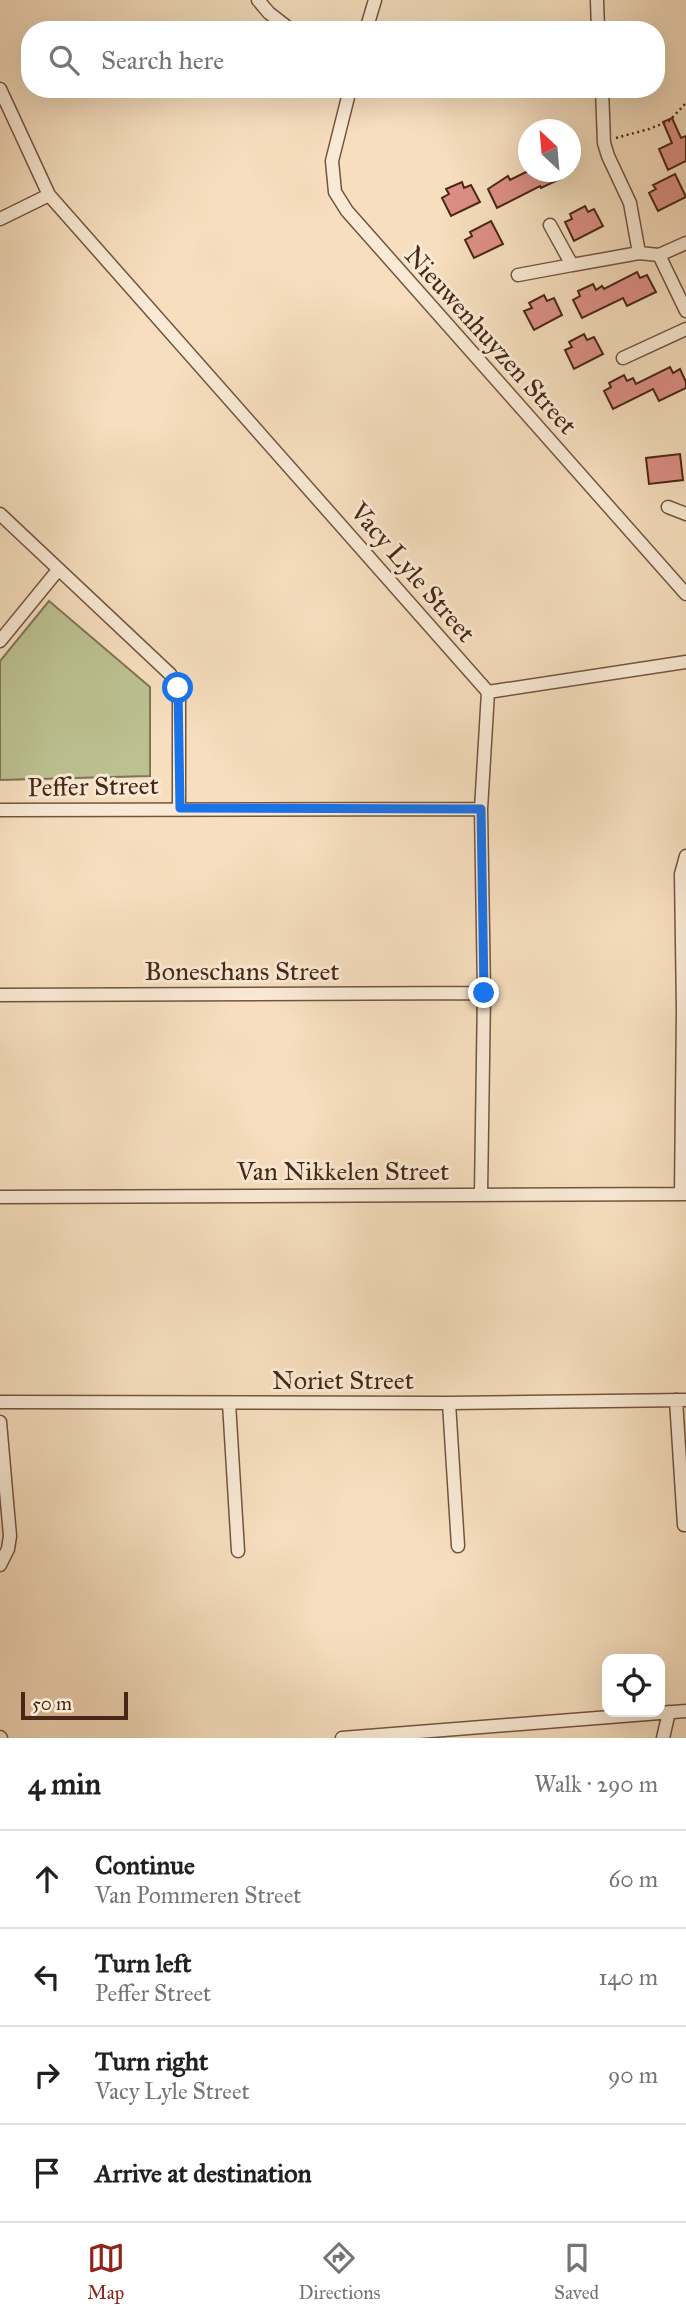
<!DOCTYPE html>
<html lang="en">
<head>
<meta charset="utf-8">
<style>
	:root { --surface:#fff; --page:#f6f6f6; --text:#202124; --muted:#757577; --line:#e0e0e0; --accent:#8f2418 }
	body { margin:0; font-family:"IM FELL Great Primer",serif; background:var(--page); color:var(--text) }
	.controls { position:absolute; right:21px; bottom:21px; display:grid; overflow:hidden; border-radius:14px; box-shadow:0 7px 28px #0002 }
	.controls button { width:63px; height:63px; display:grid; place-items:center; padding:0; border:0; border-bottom:2px solid var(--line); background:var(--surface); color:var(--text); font:35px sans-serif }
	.compass { position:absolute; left:518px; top:119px; width:63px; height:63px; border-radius:50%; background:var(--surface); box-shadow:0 7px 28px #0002; rotate:334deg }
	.scale { position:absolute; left:21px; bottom:18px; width:107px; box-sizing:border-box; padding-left:7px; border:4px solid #492616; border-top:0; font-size:19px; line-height:24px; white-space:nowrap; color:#492616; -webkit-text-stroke:5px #f9ead5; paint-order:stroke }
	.stop { position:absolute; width:21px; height:21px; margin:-16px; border:5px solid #1a73e8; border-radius:50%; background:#fff }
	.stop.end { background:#1a73e8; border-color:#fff; box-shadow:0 2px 7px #0008 }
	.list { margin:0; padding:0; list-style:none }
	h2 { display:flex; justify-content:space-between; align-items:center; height:91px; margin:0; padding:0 28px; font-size:30px }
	h2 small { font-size:23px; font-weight:400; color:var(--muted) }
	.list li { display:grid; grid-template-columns:46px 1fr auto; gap:21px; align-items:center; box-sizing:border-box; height:98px; padding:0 28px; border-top:2px solid var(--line) }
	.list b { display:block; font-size:26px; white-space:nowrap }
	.list p { margin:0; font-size:23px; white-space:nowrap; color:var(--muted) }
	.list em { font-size:23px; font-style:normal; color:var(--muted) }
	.icon { flex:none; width:38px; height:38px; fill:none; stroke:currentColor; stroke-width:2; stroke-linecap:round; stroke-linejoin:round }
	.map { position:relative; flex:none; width:686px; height:1738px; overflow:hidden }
	.search { position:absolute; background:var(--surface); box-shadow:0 7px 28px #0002; left:21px; right:21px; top:21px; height:77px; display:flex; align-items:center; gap:18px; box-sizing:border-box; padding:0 24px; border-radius:28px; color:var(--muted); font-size:26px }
	.sheet { height:483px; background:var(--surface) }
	nav { display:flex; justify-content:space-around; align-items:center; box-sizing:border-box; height:98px; border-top:2px solid var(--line); background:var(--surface); font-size:19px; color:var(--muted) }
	nav a { display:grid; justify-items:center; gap:4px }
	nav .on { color:var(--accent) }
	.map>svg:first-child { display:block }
	.green { fill:#bcc191; stroke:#827454; stroke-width:2 }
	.building { fill:#dc8f85; stroke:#492616; stroke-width:2 }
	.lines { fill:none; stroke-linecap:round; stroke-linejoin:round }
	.minor-casing { stroke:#745440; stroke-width:15 }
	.path { stroke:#492616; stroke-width:2.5; stroke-dasharray:2 3.5; stroke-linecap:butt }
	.minor { stroke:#f9ead5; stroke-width:12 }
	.route { stroke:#1a73e8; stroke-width:9 }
	.labels { text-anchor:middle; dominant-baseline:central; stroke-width:6; stroke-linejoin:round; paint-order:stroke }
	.street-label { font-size:26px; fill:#492616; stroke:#f9ead5 }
</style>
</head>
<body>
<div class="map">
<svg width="686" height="1738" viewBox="0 0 686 1738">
	<rect width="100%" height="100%" fill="#f6debe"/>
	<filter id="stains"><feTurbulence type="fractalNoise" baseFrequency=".00286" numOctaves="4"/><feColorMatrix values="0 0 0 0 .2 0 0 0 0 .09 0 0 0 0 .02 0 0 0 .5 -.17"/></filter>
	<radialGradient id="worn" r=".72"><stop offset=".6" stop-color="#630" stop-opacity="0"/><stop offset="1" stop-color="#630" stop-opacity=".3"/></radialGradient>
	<path class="green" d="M49 601 150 687V776L0 780V661Z"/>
	<path class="building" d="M672 118 681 138 686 136V161L668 170 659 149 672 143 663 122Z
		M526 172H556L560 179 541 188 540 186 497 208 488 189 508 176 510 180Z
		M675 174 686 197 658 211 649 193 656 189 653 185Z
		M462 182 464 188 471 185 480 202 451 216 442 198 449 194 446 189Z
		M585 206 588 212 594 209 603 226 574 241 565 222 572 219 570 214Z
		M491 221 503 244 474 258 465 240 472 236 470 232Z
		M637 272 640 278 647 275 656 292 627 306 623 298 582 318 573 300 580 296 578 291 593 284 596 290 602 286 604 289Z
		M544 295 547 301 554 298 562 315 534 330 524 311 532 308 529 303Z
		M584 334 587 340 594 337 603 354 574 369 565 350 572 347 569 342Z
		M670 367 673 373 680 369 686 382V388L659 401 653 389 613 409 604 391 611 387 609 383 624 375 627 381 633 378 636 384Z
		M680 454 683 480 649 484 646 458Z"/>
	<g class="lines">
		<g class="minor-casing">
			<path id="minor" d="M258 0 269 13 291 30
				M597 0 598 30
				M366 30 375 0
				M0 89 49 195 488 692 481 809 484 993 481 1193
				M350 89 332 161 335 192 347 211 686 594
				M602 89 604 143 608 156 630 203 639 253
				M0 219 49 195
				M550 225 572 265 639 253 659 255 686 243
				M659 255 686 311
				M518 275 572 265
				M623 358 686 329
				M668 507 686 514
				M0 514 170 674 178 688 179 698V808
				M0 641 58 570
				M488 692 686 662
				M0 810 481 809
				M0 995 484 993
				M681 1194 683 1010 681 874 686 856
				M0 1197 686 1194
				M676 1400 684 1525
				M0 1402 449 1403 686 1400
				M229 1403 238 1551
				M449 1403 458 1546
				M0 1422 10 1536 8 1549 0 1565
				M0 1737 1 1738
				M342 1738 686 1711
				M663 1738 669 1712"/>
		</g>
		<path class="path" d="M616 138 649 129 669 121 686 103"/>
		<use href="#minor" class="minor"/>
	</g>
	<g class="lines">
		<path class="route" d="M178 688 180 808 481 809 484 993"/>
	</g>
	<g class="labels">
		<g class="street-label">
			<text transform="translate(491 340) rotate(48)">Nieuwenhuyzen Street</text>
			<text transform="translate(413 572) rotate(49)">Vacy Lyle Street</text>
			<text transform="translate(93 786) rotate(-1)">Peffer Street</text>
			<text x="242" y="971">Boneschans Street</text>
			<text x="343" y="1171">Van Nikkelen Street</text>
			<text x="343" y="1380">Noriet Street</text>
		</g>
	</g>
	<rect width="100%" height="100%" filter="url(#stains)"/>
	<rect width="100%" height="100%" fill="url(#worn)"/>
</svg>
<div class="controls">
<button><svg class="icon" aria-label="locate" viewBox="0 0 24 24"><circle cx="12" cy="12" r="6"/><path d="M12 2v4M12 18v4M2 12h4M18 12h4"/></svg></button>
</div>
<svg class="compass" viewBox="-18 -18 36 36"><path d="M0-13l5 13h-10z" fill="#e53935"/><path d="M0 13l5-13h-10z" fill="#757577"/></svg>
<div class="scale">50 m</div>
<div class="stop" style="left:178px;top:688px"></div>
<div class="stop end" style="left:484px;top:993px"></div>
<div class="search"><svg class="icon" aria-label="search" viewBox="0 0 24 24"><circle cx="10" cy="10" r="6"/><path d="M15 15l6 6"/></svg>Search here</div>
</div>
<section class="sheet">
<h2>4 min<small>Walk · 290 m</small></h2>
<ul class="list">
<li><svg class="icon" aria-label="ahead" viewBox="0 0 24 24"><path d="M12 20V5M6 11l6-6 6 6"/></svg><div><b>Continue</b><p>Van Pommeren Street</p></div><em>60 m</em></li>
<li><svg class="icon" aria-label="left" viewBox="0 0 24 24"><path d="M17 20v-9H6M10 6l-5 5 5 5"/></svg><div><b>Turn left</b><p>Peffer Street</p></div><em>140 m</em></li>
<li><svg class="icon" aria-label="right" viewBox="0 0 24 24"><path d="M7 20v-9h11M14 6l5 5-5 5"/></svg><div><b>Turn right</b><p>Vacy Lyle Street</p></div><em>90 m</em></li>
<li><svg class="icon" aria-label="arrive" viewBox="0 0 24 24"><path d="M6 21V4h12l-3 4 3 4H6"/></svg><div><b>Arrive at destination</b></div></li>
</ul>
</section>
<nav>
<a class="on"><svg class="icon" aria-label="map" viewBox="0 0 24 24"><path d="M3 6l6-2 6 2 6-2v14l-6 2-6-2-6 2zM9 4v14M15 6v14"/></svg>Map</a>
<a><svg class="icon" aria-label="directions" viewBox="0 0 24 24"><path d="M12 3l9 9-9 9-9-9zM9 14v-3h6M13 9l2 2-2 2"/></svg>Directions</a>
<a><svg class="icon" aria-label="saved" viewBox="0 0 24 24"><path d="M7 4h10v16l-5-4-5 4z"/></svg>Saved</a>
</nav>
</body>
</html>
